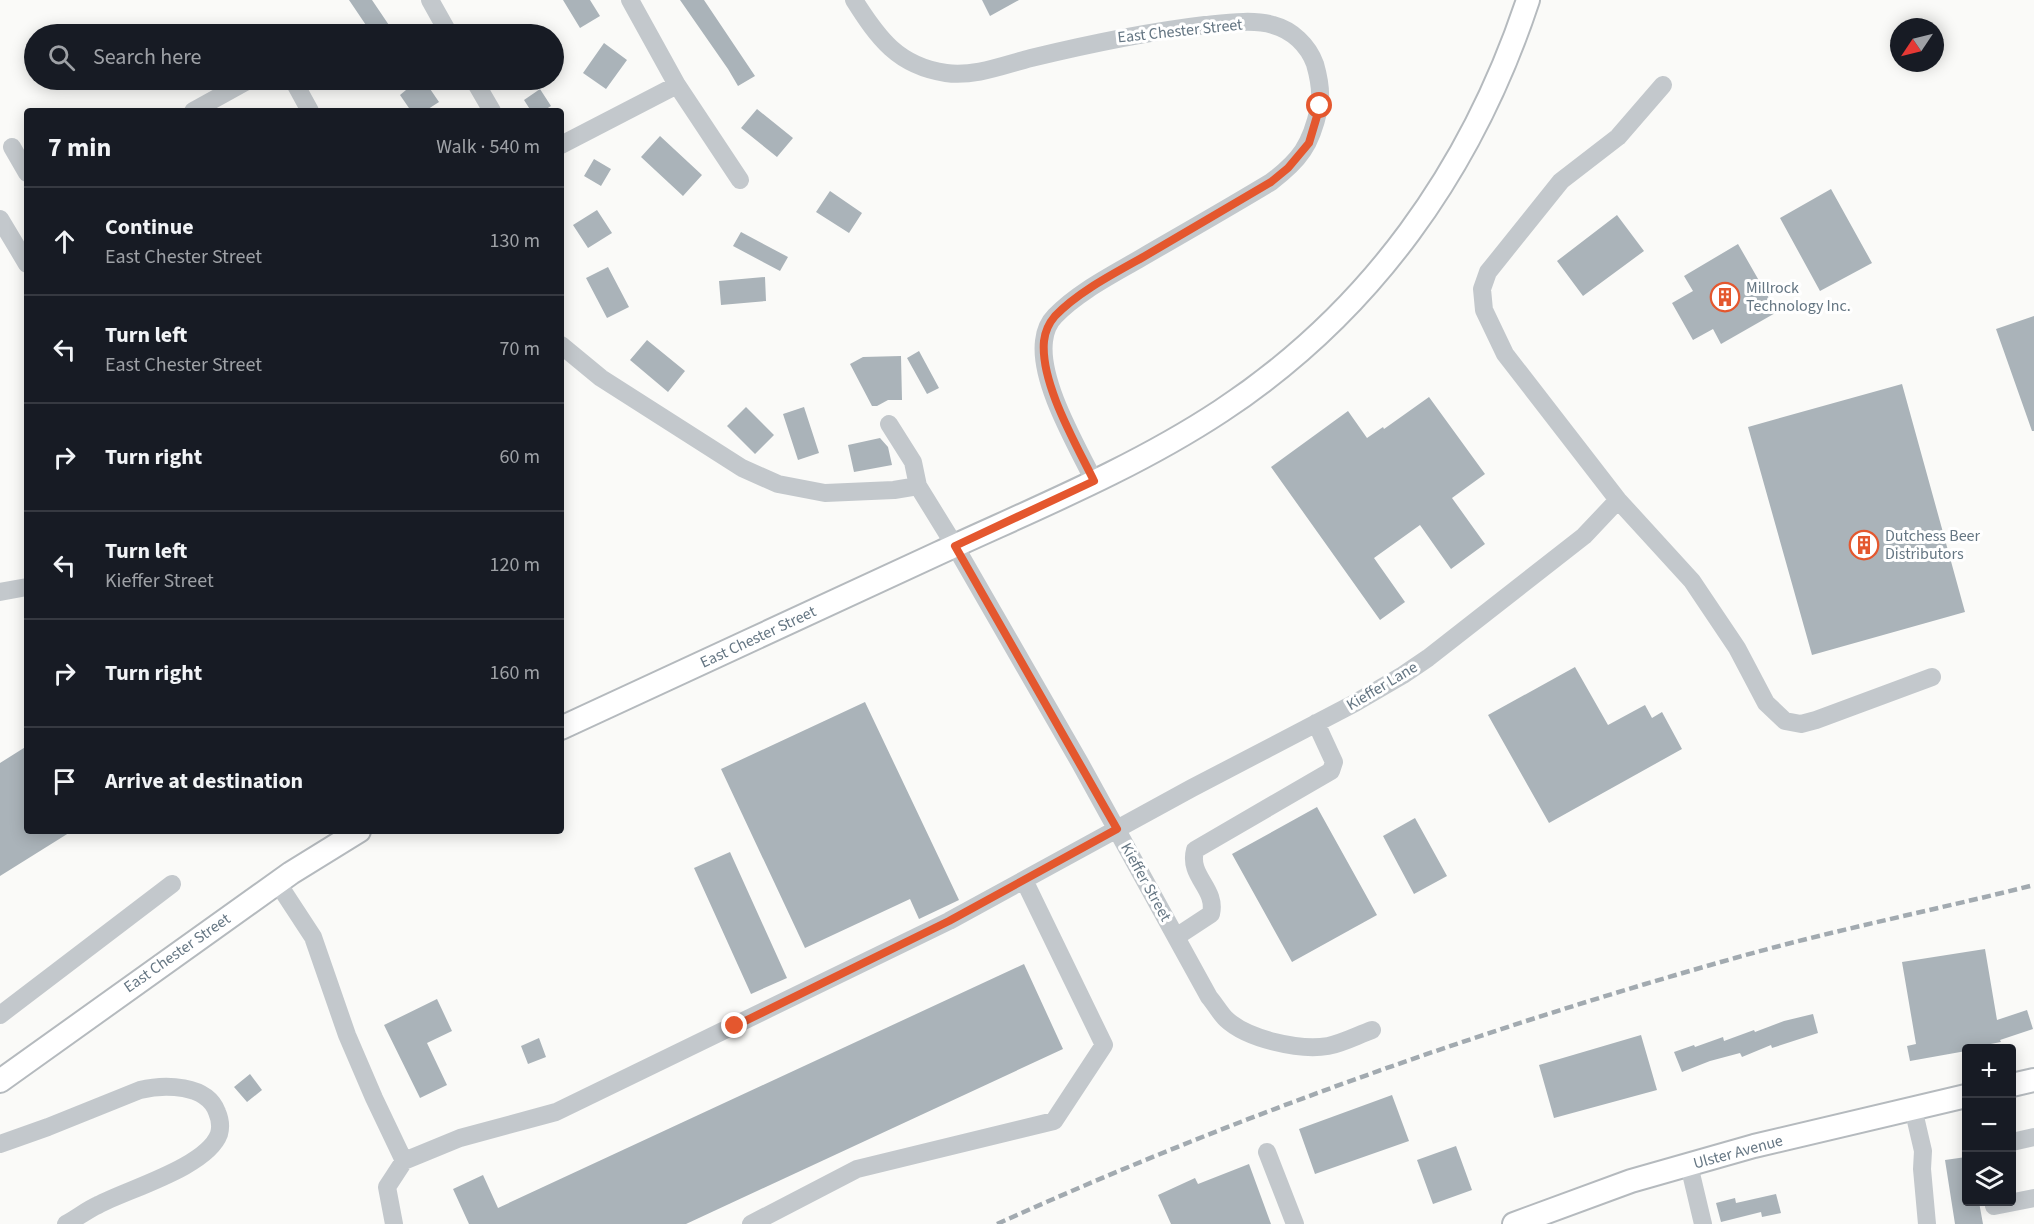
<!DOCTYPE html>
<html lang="en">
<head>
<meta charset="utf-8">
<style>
	:root { --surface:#171b24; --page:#20242c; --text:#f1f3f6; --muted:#9ea1a6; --line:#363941 }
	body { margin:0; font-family:"Source Sans 3",sans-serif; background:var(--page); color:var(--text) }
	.controls { position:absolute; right:18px; bottom:18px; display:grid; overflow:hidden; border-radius:6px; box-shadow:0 3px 15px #0003 }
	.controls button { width:54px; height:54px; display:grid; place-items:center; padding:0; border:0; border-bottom:2px solid var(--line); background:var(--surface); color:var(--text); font:30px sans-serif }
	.compass { position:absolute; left:1890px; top:18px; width:54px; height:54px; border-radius:50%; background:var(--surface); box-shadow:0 3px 15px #0003; rotate:235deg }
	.stop { position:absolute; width:18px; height:18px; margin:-14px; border:4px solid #e4572e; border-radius:50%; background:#fff }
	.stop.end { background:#e4572e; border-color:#fff; box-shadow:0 2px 6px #0008 }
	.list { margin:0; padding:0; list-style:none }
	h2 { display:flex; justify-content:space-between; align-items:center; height:78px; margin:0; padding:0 24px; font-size:26px }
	h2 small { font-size:20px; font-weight:400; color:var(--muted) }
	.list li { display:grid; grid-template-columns:39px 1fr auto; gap:18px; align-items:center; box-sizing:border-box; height:108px; padding:0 24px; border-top:2px solid var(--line) }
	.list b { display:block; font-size:22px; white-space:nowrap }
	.list p { margin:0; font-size:20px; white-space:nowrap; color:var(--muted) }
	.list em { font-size:20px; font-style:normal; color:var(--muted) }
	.icon { flex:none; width:33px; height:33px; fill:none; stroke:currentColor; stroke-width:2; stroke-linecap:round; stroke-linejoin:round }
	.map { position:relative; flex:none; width:2034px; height:1224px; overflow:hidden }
	.search { position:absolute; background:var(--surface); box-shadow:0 3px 15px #0003; left:24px; top:24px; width:540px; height:66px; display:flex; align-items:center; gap:15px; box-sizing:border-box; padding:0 21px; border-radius:33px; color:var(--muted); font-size:22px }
	.panel { position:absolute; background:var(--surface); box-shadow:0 3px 15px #0003; left:24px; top:108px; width:540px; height:726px; border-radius:6px }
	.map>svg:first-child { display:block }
	.building { fill:#aab3b9 }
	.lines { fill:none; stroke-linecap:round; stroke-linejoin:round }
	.major-casing { stroke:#b5babe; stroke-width:26 }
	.minor { stroke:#c3c8cc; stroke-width:18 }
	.major { stroke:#fff; stroke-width:22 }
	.rail { stroke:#a2aab0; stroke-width:4.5; stroke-dasharray:9 4.5; stroke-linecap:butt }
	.route { stroke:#e4572e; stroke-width:8 }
	.labels { text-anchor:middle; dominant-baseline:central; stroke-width:6; stroke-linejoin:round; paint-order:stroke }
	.street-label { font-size:16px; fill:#657683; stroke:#fff }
	.poi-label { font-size:16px; fill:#657683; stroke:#fff; text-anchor:start }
</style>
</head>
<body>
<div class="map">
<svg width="2034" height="1224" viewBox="0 0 2034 1224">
	<rect width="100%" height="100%" fill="#fafaf8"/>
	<path class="building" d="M349 0H372L395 34H372Z
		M563 0H590L600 16 580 28Z
		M680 0H704L755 76 738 86 728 69Z
		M982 0H1019L990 16Z
		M604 43 627 60 606 89 583 73Z
		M399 80H424L439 102 425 111H411L400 95 406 90Z
		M540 89 551 106 543 111H531L524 100Z
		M757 109 793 138 777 157 741 128Z
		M660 136 702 175 683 196 641 157Z
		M594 159 611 169 601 186 584 176Z
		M1831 189 1872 263 1820 291 1780 218Z
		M830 191 862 213 849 233 816 212Z
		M597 210 612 233 588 248 573 225Z
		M1617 215 1644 251 1583 296 1557 261Z
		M741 232 788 257 780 271 733 246Z
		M1738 244 1777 312 1721 344 1713 329 1693 340 1672 303 1693 291 1684 276Z
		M608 267 629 307 607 318 586 278Z
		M765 277 766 301 721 305 719 281Z
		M2034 316V431H2032L1996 329Z
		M647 340 685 371 668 392 630 360Z
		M919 351 939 388 927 394 907 358Z
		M901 356 902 400H888L877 406H872L850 364 863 357Z
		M1902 384 1965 612 1812 655 1748 427Z
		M1429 397 1485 474 1452 498 1485 544 1451 569 1420 525 1374 558 1405 602 1380 620 1271 467 1348 411 1367 438 1383 427 1384 429Z
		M746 407 774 435 755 454 727 426Z
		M804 407 819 453 798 460 783 414Z
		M880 438 888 447 892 465 854 472 848 445Z
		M1575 667 1608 725 1645 705 1652 718 1662 712 1682 749 1549 823 1488 715Z
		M865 702 959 900 919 919 910 899 805 948 721 769Z
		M27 746V831H72L0 876V763Z
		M1317 807 1377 915 1292 962 1232 854Z
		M1415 818 1447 876 1414 894 1383 836Z
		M730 852 787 978 751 994 694 868Z
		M1985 949 1997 1020 2027 1010 2033 1029 2000 1040 2001 1042 1965 1049 1966 1051 1910 1061 1907 1046 1916 1044 1902 962Z
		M1024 964 1063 1049 686 1224H469L453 1189 483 1175 498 1208Z
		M437 999 452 1031 427 1043 447 1085 420 1098 384 1025Z
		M1813 1014 1818 1033 1772 1048 1771 1045 1742 1057 1740 1053 1710 1061 1682 1072 1674 1052 1694 1045 1695 1047 1723 1037 1724 1041 1754 1030 1755 1032 1784 1021Z
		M1641 1035 1657 1090 1554 1118 1539 1065Z
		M539 1038 546 1057 528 1064 521 1046Z
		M250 1074 262 1090 247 1102 234 1087Z
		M1392 1095 1409 1141 1315 1174 1299 1129Z
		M1456 1146 1472 1190 1433 1204 1417 1160Z
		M1966 1157V1202H1979L1983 1224H1955L1945 1160Z
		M1249 1164 1271 1224H1171L1158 1195 1195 1178 1198 1184Z
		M1776 1194 1781 1213 1762 1217 1761 1212 1721 1222 1716 1203 1735 1198 1736 1203Z"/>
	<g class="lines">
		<g class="major-casing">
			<path id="major" d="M561 728C687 670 813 611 939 553 1034 509 1133 469 1221 411 1371 312 1472 169 1528 0
				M0 1081 291 873 359 831
				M2012 1085 2034 1080
				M1514 1224 1631 1181 1754 1146 1966 1096"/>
		</g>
		<path class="minor" d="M430 0 449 34
			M630 0 677 85 740 180
			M854 0C878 38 898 66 946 73 974 77 1004 65 1031 58 1089 44 1146 32 1205 25 1225 23 1255 19 1273 25 1292 30 1308 45 1315 64 1319 78 1322 94 1319 108 1311 145 1300 160 1271 182 1228 208 1184 233 1141 258 1112 275 1078 292 1055 316 1048 323 1045 332 1044 341 1039 382 1076 444 1094 481
			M293 80 310 111
			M474 80 492 111
			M1663 85 1618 137 1561 181 1488 272 1482 289 1484 310 1505 354 1618 500 1692 581 1737 648 1766 703 1785 721 1801 724 1816 720 1932 677
			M193 111 249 80
			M561 145 677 85
			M12 147 27 173
			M0 219 27 264
			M561 345 601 378 742 468 778 484 825 493 894 490 918 486
			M889 424 913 462 918 486 955 546 1080 763 1209 997C1215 1004 1220 1013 1226 1019 1247 1039 1300 1051 1328 1046 1343 1043 1358 1035 1372 1030
			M0 592 27 587
			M277 882 313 937 347 1035 374 1098 404 1161
			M1176 937 1211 914C1217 888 1188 877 1195 850L1331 771 1334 762 1316 723
			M0 1015 172 884
			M1913 1108 1923 1151 1922 1169 1927 1224
			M2012 1142 2034 1137
			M0 1144 48 1127 140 1090C164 1084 207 1084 217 1112 220 1119 221 1127 219 1134 207 1167 128 1189 98 1205 87 1210 77 1218 66 1224
			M1267 1152 1295 1224
			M1689 1165 1703 1224
			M1994 1206 2034 1198
			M394 1224 387 1187 404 1161 460 1138 556 1112 949 921 1192 788 1355 703 1403 675 1428 658 1584 536 1618 500
			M751 1224 857 1169 1054 1121 1104 1045 1024 880"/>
		<use href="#major" class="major"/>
		<path class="rail" d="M997 1224C1236 1116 1483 1029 1735 958 1834 930 1935 910 2034 885"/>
	</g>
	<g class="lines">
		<path class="route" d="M735 1026 949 921 1117 829 955 546 1094 481C1076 444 1040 383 1044 341 1045 332 1049 323 1055 316 1079 291 1115 273 1145 256 1187 231 1229 207 1271 182L1288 168 1309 143 1320 106"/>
	</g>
	<defs>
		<g id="building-ring" transform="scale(1.5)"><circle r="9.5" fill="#fff" stroke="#e4572e" stroke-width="1.5"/><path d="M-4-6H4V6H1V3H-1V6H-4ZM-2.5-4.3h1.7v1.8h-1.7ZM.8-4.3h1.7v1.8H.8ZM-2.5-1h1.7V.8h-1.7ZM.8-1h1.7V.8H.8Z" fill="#e4572e"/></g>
	</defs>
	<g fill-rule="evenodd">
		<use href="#building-ring" x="1725" y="297"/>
		<use href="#building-ring" x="1864" y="545"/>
	</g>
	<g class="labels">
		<g class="street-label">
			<text transform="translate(1180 31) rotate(-6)">East Chester Street</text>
			<text transform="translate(758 637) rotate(-25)">East Chester Street</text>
			<text transform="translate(1382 686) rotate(-31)">Kieffer Lane</text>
			<text transform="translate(1146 882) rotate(61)">Kieffer Street</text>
			<text transform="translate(177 953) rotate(-35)">East Chester Street</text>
			<text transform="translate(1738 1152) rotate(-15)">Ulster Avenue</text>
		</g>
		<g class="poi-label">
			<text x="1746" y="288">Millrock<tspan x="1746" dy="18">Technology Inc.</tspan></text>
			<text x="1885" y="536">Dutchess Beer<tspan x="1885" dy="18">Distributors</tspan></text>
		</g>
	</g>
</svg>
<div class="controls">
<button>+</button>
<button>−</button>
<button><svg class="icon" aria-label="layers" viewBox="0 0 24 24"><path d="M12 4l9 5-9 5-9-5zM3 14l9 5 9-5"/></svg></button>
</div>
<svg class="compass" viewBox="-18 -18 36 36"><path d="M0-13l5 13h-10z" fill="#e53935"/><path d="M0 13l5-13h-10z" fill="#9ea1a6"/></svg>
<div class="stop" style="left:1320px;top:106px"></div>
<div class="stop end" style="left:735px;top:1026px"></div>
<div class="search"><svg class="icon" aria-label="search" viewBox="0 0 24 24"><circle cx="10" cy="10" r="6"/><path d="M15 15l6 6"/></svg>Search here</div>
<section class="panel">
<h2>7 min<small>Walk · 540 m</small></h2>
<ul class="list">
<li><svg class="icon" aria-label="ahead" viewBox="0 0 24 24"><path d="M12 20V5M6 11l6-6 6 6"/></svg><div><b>Continue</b><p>East Chester Street</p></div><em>130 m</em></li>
<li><svg class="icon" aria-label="left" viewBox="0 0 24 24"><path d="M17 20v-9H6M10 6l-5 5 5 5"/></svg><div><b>Turn left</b><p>East Chester Street</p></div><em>70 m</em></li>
<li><svg class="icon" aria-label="right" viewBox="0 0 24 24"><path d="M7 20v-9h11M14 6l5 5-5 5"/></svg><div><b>Turn right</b></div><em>60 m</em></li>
<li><svg class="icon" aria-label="left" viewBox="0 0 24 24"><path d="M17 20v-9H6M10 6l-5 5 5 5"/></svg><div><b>Turn left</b><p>Kieffer Street</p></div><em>120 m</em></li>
<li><svg class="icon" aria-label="right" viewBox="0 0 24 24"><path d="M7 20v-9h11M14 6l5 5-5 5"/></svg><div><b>Turn right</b></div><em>160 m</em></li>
<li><svg class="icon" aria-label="arrive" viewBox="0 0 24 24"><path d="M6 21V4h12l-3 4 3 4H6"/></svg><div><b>Arrive at destination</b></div></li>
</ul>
</section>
</div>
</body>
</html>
